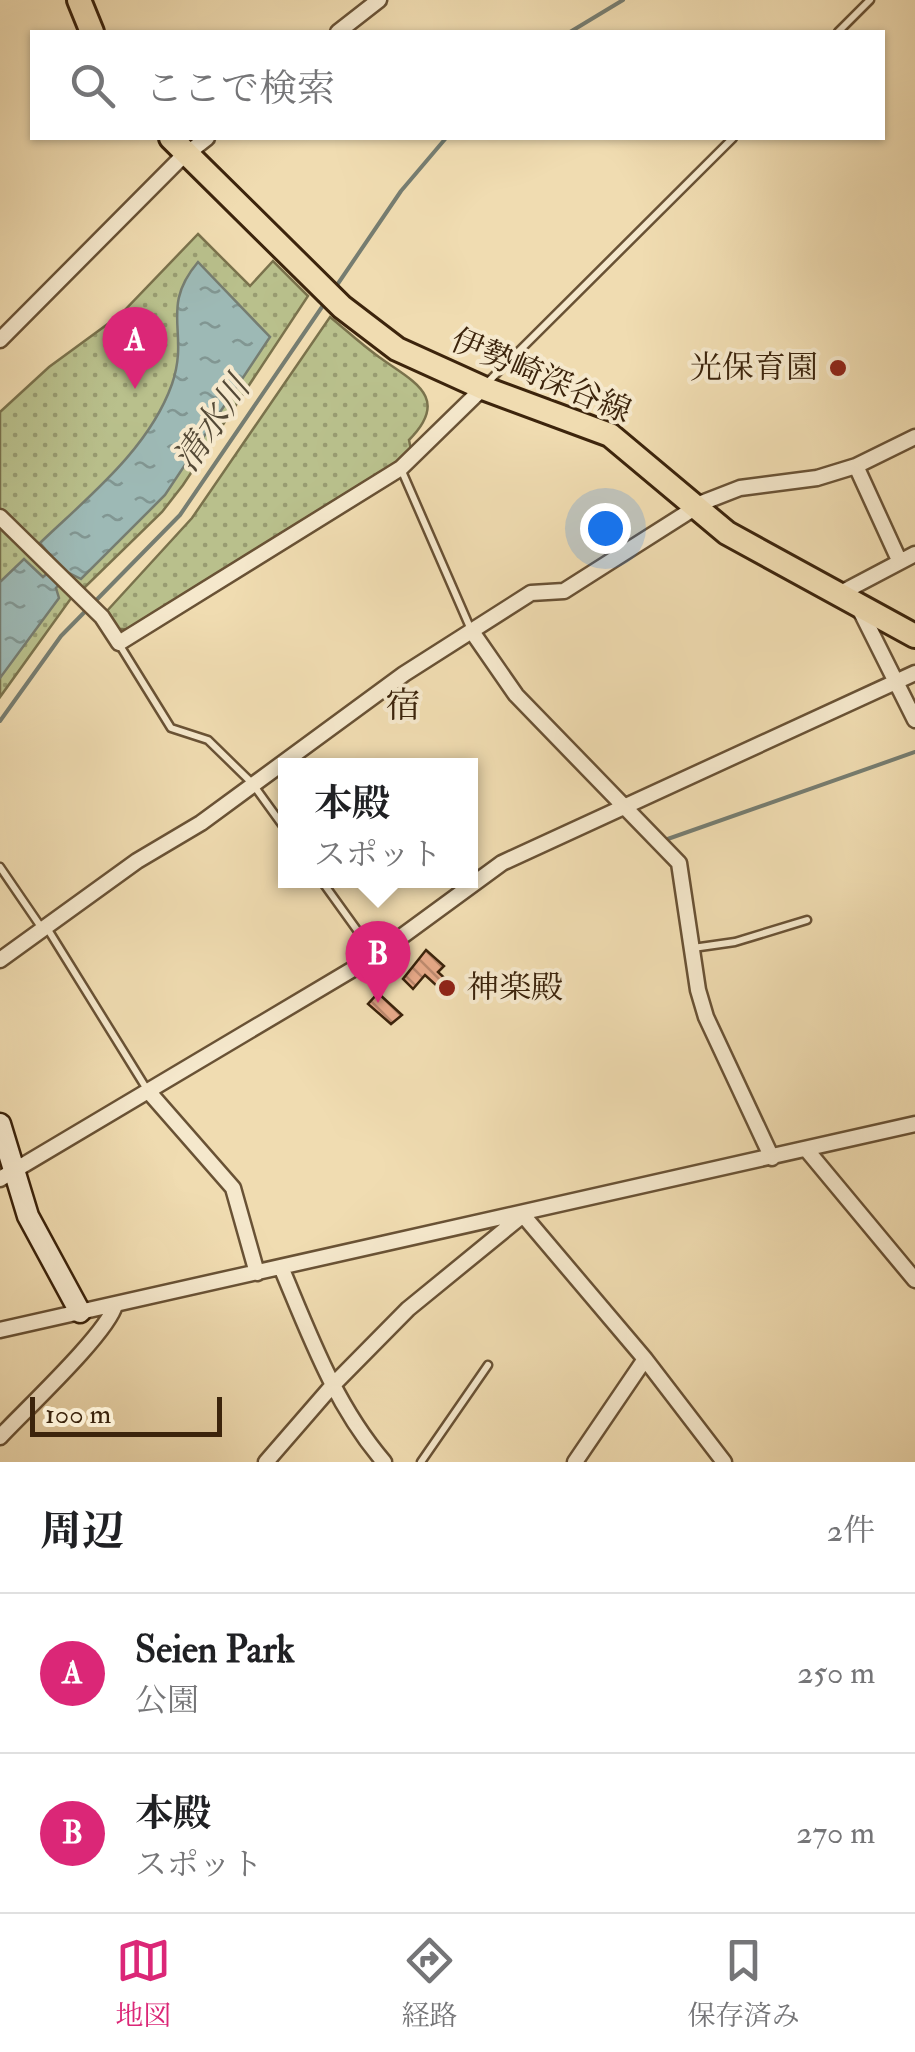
<!DOCTYPE html>
<html lang="ja">
<head>
<meta charset="utf-8">
<style>
	:root { --surface:#fff; --page:#f2f2f2; --text:#202124; --muted:#757577; --line:#e0e0e0; --accent:#db2777 }
	body { margin:0; font-family:"IM FELL Double Pica","Noto Serif JP",serif; background:var(--page); color:var(--text) }
	.scale { position:absolute; left:30px; bottom:25px; width:192px; box-sizing:border-box; padding-left:10px; border:5px solid #3c240c; border-top:0; font-size:28px; line-height:35px; white-space:nowrap; color:#3c240c; -webkit-text-stroke:8px #f5e8cc; paint-order:stroke }
	.you { position:absolute; left:605px; top:528px; width:35px; height:35px; margin:-25px; border:8px solid #fff; border-radius:50%; background:#1a73e8; box-shadow:0 0 0 15px #1a73e833 }
	.badge { display:grid; place-items:center; width:65px; height:65px; border-radius:50%; background:var(--accent); color:#fff; font-size:32px; font-weight:700 }
	.pin { position:absolute; translate:-50% -82px; filter:drop-shadow(0 2px 5px #0008) }
	.pin::after { content:''; position:absolute; top:52px; width:35px; height:30px; background:inherit; clip-path:polygon(0 0,100% 0,50% 100%) }
	.popup { position:absolute; left:278px; top:758px; width:200px; height:130px; box-sizing:border-box; display:grid; place-content:center; border-radius:0px; background:var(--surface); filter:drop-shadow(0 2px 8px #0005); font-size:32px; white-space:nowrap; color:var(--muted) }
	.popup b { font-size:38px; color:var(--text) }
	.popup::after { content:''; position:absolute; left:50%; top:100%; margin-left:-20px; border:20px solid transparent; border-top-color:var(--surface) }
	.list { margin:0; padding:0; list-style:none }
	h2 { display:flex; justify-content:space-between; align-items:center; height:130px; margin:0; padding:0 40px; font-size:42px }
	h2 small { font-size:32px; font-weight:400; color:var(--muted) }
	.list li { display:grid; grid-template-columns:65px 1fr auto; gap:30px; align-items:center; box-sizing:border-box; height:160px; padding:0 40px; border-top:2px solid var(--line) }
	.list b { display:block; font-size:38px; white-space:nowrap }
	.list p { margin:0; font-size:32px; white-space:nowrap; color:var(--muted) }
	.list em { font-size:32px; font-style:normal; color:var(--muted) }
	.icon { flex:none; width:55px; height:55px; fill:none; stroke:currentColor; stroke-width:2; stroke-linecap:round; stroke-linejoin:round }
	.map { position:relative; flex:none; width:915px; height:1462px; overflow:hidden }
	.search { position:absolute; background:var(--surface); box-shadow:0 2px 8px #0004; left:30px; right:30px; top:30px; height:110px; display:flex; align-items:center; gap:25px; box-sizing:border-box; padding:0 35px; border-radius:0px; color:var(--muted); font-size:38px }
	.sheet { height:450px; background:var(--surface) }
	nav { display:flex; justify-content:space-around; align-items:center; box-sizing:border-box; height:140px; border-top:2px solid var(--line); background:var(--surface); font-size:28px; color:var(--muted) }
	nav a { display:grid; justify-items:center; gap:5px }
	nav .on { color:var(--accent) }
	.map>svg:first-child { display:block }
	.grass { fill:url(#grass-dots); stroke:#7a724c; stroke-width:2.5 }
	.water { fill:url(#water-ripples); stroke:#767d71; stroke-width:2.5 }
	.lines { fill:none; stroke-linecap:round; stroke-linejoin:round }
	.stream { stroke:#767d71; stroke-width:4 }
	.building { fill:url(#building-back-hatch); stroke:#3c240c; stroke-width:2.5 }
	.lane-casing { stroke:#695235; stroke-width:11 }
	.street-casing { stroke:#695235; stroke-width:19 }
	.secondary-casing { stroke:#3c240c; stroke-width:25 }
	.primary-casing { stroke:#3c240c; stroke-width:28 }
	.lane { stroke:#f5e8cc; stroke-width:6 }
	.street { stroke:#f5e8cc; stroke-width:14 }
	.secondary { stroke:#f5e8cc; stroke-width:20 }
	.primary { stroke:#f0dcb1; stroke-width:22 }
	.poi-dot { fill:#8f2418; stroke:#f5e8cc; stroke-width:4 }
	.labels { text-anchor:middle; dominant-baseline:central; stroke-width:8; stroke-linejoin:round; paint-order:stroke }
	.poi-label { font-size:32px; fill:#3c240c; stroke:#f5e8cc; text-anchor:end }
	.street-label { font-size:32px; fill:#3c240c; stroke:#f5e8cc }
	.water-label { font-size:35px; font-style:italic; fill:#544936; stroke:#f5e8cc }
	.neighbourhood-label { font-size:35px; fill:#3c240c; stroke:#f5e8cc }
</style>
</head>
<body>
<div class="map">
<svg width="915" height="1462" viewBox="0 0 915 1462">
	<defs>
		<pattern id="grass-dots" width="8" height="8" patternUnits="userSpaceOnUse" patternTransform="scale(2.5)"><rect width="8" height="8" fill="#b9c08c"/><path d="M2 2h.1M6 6h.1" fill="none" stroke="#989c71" stroke-width="1.8" stroke-linecap="round"/></pattern>
		<pattern id="water-ripples" width="26" height="14" patternUnits="userSpaceOnUse" patternTransform="scale(2.5)"><rect width="26" height="14" fill="#9db9b5"/><path d="M2 4q2-2 4 0t4 0M15 11q2-2 4 0t4 0" fill="none" stroke="#819692"/></pattern>
		<pattern id="building-back-hatch" width="6" height="6" patternUnits="userSpaceOnUse" patternTransform="scale(2.5)"><rect width="6" height="6" fill="#e8aa8a"/><path d="M-1 5l2 2M0 0l6 6M5-1l2 2" fill="none" stroke="#bd8a6f"/></pattern>
	</defs>
	<rect width="100%" height="100%" fill="#f0dcb1"/>
	<filter id="stains"><feTurbulence type="fractalNoise" baseFrequency=".002" numOctaves="4"/><feColorMatrix values="0 0 0 0 .2 0 0 0 0 .09 0 0 0 0 .02 0 0 0 .5 -.17"/></filter>
	<radialGradient id="worn" r=".72"><stop offset=".6" stop-color="#630" stop-opacity="0"/><stop offset="1" stop-color="#630" stop-opacity=".3"/></radialGradient>
	<path class="grass" d="M198 234 250 286 273 261 308 296 183 485 162 512 83 589 0 510V412L49 367 120 315Z
		M330 317C346 330 362 345 379 357 412 381 452 397 409 440L411 450 396 464 130 629H119L106 612 192 518Z
		M0 526 72 597 0 697Z"/>
	<path class="water" d="M198 262 270 337 165 495 81 579 69 573 56 588 59 598 0 678V582L24 559 43 577 58 564 40 543C88 497 149 449 172 384 190 332 159 308 198 262Z"/>
	<g class="lines">
		<path class="stream" d="M570 32 623 0
			M335 288 401 191 446 138
			M0 721 61 636 180 515 324 304
			M662 841 915 752"/>
	</g>
	<path class="building" d="M426 950 444 966 438 972 455 988 448 996 425 975 413 989 403 979Z
		M378 993 402 1015 391 1024 368 1004Z"/>
	<g class="lines">
		<g class="lane-casing">
			<path id="lane" d="M838 32 870 0
				M487 383 733 138
				M401 469 472 632
				M119 644 171 728 208 740 252 783 286 830
				M0 867 41 927
				M321 880 375 955
				M47 928 148 1091
				M693 948 735 942 807 920
				M421 1462 488 1365"/>
		</g>
		<g class="street-casing">
			<path id="street" d="M338 32 379 0
				M0 340 179 160 207 138
				M856 466 899 560
				M0 517 102 617 119 643 401 468 483 388
				M841 593 915 554
				M858 606 915 720
				M473 633 516 695 679 863 698 990 706 1017 772 1158
				M0 960 137 861 201 823 404 674 531 593 564 591 704 502 740 488 817 478 856 466 915 437
				M149 1092 233 1188 257 1273
				M806 1149 915 1280
				M0 1179 375 956 502 863 915 673
				M281 1267C310 1336 335 1405 384 1462
				M0 1330 915 1124
				M0 1437C24 1411 108 1333 115 1305
				M266 1462 332 1386 408 1309 523 1215 645 1359 724 1462
				M575 1462 645 1359"/>
		</g>
		<g class="secondary-casing">
			<path id="secondary" d="M0 1124 28 1216 80 1312"/>
		</g>
		<g class="primary-casing">
			<path id="primary" d="M79 0 92 32
				M171 138 342 307 397 349 483 388 610 435 727 533 915 636"/>
		</g>
		<use href="#lane" class="lane"/>
		<use href="#street" class="street"/>
		<use href="#secondary" class="secondary"/>
		<use href="#primary" class="primary"/>
	</g>
	<g class="poi-dot">
		<circle cx="838" cy="368" r="10"/>
		<circle cx="447" cy="988" r="10"/>
	</g>
	<g class="labels">
		<g class="poi-label">
			<text x="818" y="368">光保育園</text>
			<text x="467" y="988" text-anchor="start">神楽殿</text>
		</g>
		<g class="street-label">
			<text transform="translate(541 376) rotate(23)">伊勢崎深谷線</text>
		</g>
		<g class="water-label">
			<text transform="translate(212 424) rotate(-56)">清水川</text>
		</g>
		<g class="neighbourhood-label">
			<text x="403" y="706">宿</text>
		</g>
	</g>
	<rect width="100%" height="100%" filter="url(#stains)"/>
	<rect width="100%" height="100%" fill="url(#worn)"/>
</svg>
<div class="scale">100 m</div>
<div class="you"></div>
<div class="pin badge" style="left:135px;top:389px">A</div>
<div class="pin badge" style="left:378px;top:1003px">B</div>
<div class="popup"><b>本殿</b>スポット</div>
<div class="search"><svg class="icon" aria-label="search" viewBox="0 0 24 24"><circle cx="10" cy="10" r="6"/><path d="M15 15l6 6"/></svg>ここで検索</div>
</div>
<section class="sheet">
<h2>周辺<small>2件</small></h2>
<ul class="list">
<li><span class="badge">A</span><div><b>Seien Park</b><p>公園</p></div><em>250 m</em></li>
<li><span class="badge">B</span><div><b>本殿</b><p>スポット</p></div><em>270 m</em></li>
</ul>
</section>
<nav>
<a class="on"><svg class="icon" aria-label="map" viewBox="0 0 24 24"><path d="M3 6l6-2 6 2 6-2v14l-6 2-6-2-6 2zM9 4v14M15 6v14"/></svg>地図</a>
<a><svg class="icon" aria-label="directions" viewBox="0 0 24 24"><path d="M12 3l9 9-9 9-9-9zM9 14v-3h6M13 9l2 2-2 2"/></svg>経路</a>
<a><svg class="icon" aria-label="saved" viewBox="0 0 24 24"><path d="M7 4h10v16l-5-4-5 4z"/></svg>保存済み</a>
</nav>
</body>
</html>
